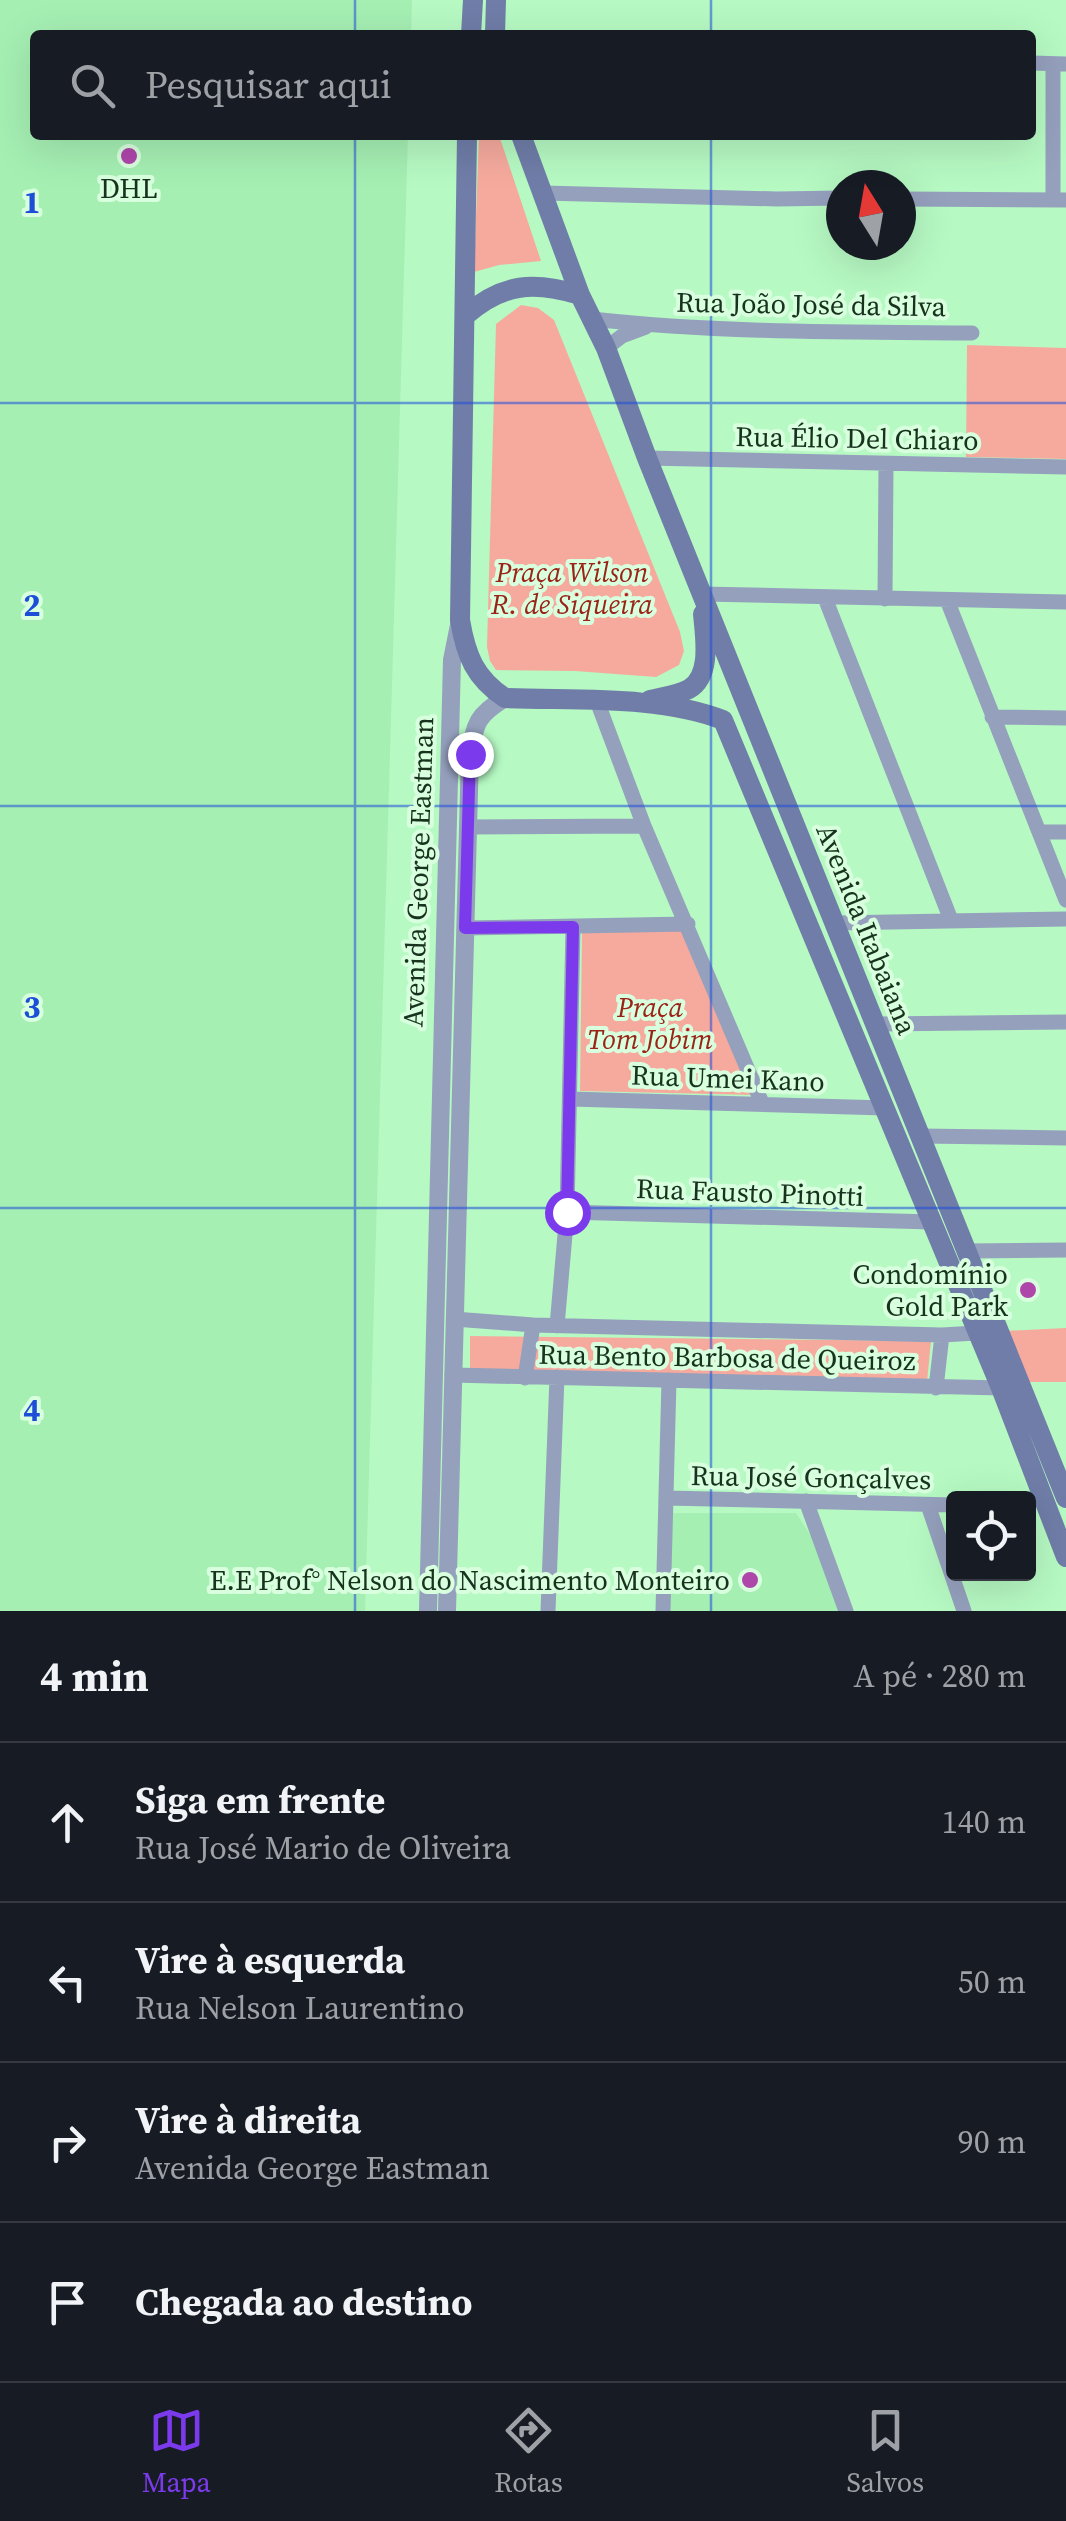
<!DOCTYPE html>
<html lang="pt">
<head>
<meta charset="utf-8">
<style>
	:root { --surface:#171b24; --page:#242831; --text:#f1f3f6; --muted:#9ea1a6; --line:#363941; --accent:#7c3aed }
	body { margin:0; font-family:"Source Serif 4",serif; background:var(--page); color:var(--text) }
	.controls { position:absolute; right:30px; bottom:30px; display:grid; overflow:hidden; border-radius:10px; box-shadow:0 10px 40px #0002 }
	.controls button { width:90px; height:90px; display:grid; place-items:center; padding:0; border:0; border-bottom:2px solid var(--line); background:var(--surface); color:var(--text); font:50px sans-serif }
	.compass { position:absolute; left:826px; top:170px; width:90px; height:90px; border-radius:50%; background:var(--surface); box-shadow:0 10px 40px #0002; rotate:349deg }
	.stop { position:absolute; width:30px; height:30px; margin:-22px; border:8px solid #7c3aed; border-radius:50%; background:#fff }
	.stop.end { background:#7c3aed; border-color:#fff; box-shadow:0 2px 10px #0008 }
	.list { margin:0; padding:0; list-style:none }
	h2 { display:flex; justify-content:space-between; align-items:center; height:130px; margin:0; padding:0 40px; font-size:42px }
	h2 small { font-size:32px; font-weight:400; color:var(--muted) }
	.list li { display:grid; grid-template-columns:65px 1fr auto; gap:30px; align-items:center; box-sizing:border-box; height:160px; padding:0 40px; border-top:2px solid var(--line) }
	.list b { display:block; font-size:38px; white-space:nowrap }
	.list p { margin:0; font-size:32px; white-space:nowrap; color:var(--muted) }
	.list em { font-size:32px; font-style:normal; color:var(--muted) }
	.icon { flex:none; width:55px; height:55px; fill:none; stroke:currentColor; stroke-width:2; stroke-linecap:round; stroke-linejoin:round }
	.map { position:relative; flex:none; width:1066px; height:1611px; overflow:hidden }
	.search { position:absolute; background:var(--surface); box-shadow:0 10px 40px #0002; left:30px; right:30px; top:30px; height:110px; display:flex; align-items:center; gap:25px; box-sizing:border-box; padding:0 35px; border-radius:10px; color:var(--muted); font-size:38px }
	.sheet { height:770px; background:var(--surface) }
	nav { display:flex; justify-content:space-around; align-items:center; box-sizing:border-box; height:140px; border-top:2px solid var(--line); background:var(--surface); font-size:28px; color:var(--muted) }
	nav a { display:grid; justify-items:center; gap:5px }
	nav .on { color:var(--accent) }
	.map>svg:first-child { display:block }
	.built { fill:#a5efb3 }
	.green { fill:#f6aa9e }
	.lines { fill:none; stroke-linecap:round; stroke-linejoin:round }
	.minor { stroke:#95a0bd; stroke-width:15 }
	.tertiary { stroke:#95a0bd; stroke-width:18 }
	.secondary { stroke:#6f7da8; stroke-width:20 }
	.route { stroke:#7c3aed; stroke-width:12 }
	.grid { fill:none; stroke:#1d4ed8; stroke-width:2.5; stroke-opacity:0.55 }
	.poi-dot { fill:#af47aa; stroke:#d8ffde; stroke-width:4 }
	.labels { text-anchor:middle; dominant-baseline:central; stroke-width:8; stroke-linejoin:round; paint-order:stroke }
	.poi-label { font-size:28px; fill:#17321d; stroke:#d8ffde; text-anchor:end }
	.street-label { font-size:28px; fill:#17321d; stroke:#d8ffde }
	.park-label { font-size:28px; font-style:italic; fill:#9b2419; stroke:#d8ffde }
	.grid-label { font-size:32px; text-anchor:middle; font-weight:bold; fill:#1d4ed8; stroke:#d8ffde; stroke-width:8; stroke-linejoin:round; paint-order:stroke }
</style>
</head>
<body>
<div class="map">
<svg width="1066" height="1611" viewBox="0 0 1066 1611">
	<rect width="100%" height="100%" fill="#b6f9c3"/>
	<path class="built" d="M0 0H412L411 35H35V135H408L365 1611H0Z
		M670 1513H796L819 1548 841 1611H669Z"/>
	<path class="green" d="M479 135H499L541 261 499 265 474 272Z
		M521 305 538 308 554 320 680 632 684 651 679 665 656 677 575 671 496 670 490 661 487 647 496 324Z
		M967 345 1066 348V459L966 457Z
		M582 931H689L756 1095 580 1091Z
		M1066 1328V1382H1026L1005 1331Z
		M470 1336 931 1341 927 1382 470 1373Z"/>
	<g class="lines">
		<path class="minor" d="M1031 63 1066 64
			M1053 64V200
			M543 193 777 199 841 198
			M901 199 1066 200
			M592 319C718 333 846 332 972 333
			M606 348 622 336 646 327
			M647 458 1066 467
			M702 594 1066 602
			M825 598 951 920
			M885 599 886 465
			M947 600 1066 900
			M597 701 644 826 762 1103
			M992 717 1066 718
			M468 827 644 826
			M1040 832H1066
			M835 923 1066 919
			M465 928 688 924
			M877 1024 1066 1022
			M570 1099 885 1108
			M920 1136 1066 1138
			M567 1212 932 1222
			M966 1251 1066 1250
			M454 1319 533 1325 942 1335 976 1333
			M557 1326 567 1212 573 927
			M452 1375 1001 1388
			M525 1378 533 1325
			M936 1388 942 1335
			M667 1498 954 1505
			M806 1501 846 1611
			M928 1505 964 1611
			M548 1611 557 1377
			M663 1611 669 1380"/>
		<path class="tertiary" d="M428 1611 452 660 460 620
			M447 1611 470 754C475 723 477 715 505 698"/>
		<path class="secondary" d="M471 35 473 0
			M495 35 496 0
			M467 135 460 620C466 656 475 678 505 698 574 701 659 695 723 720L1001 1388 1066 1557
			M521 135 580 295 606 348 647 458 1066 1498
			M466 315C503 283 534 281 580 295
			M650 700C663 697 678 695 689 689 712 676 705 637 703 614"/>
	</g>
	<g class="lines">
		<path class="route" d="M470 754 465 928 573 927 567 1212"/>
	</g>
	<path class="grid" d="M355 0V35M711 0V35M355 135V1611M711 135V1611M0 403H1066M0 806H1066M0 1208H1066"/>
	<g class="poi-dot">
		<circle cx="129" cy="156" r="10"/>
		<circle cx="1028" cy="1290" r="10"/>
		<circle cx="750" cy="1580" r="10"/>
	</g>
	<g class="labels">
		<g class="poi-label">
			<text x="129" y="188" text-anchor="middle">DHL</text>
			<text x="1008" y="1274">Condomínio<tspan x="1008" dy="32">Gold Park</tspan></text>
			<text x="730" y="1580">E.E Prof° Nelson do Nascimento Monteiro</text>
		</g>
		<g class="street-label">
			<text transform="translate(811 304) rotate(1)">Rua João José da Silva</text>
			<text transform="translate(857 438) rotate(1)">Rua Élio Del Chiaro</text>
			<text transform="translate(418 872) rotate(-88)">Avenida George Eastman</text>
			<text transform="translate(867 929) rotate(68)">Avenida Itabaiana</text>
			<text transform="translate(728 1078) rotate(2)">Rua Umei Kano</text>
			<text transform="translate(750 1192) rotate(2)">Rua Fausto Pinotti</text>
			<text transform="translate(727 1357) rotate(1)">Rua Bento Barbosa de Queiroz</text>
			<text transform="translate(811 1477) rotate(1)">Rua José Gonçalves</text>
		</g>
		<g class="park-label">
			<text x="572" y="572">Praça Wilson<tspan x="572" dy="32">R. de Siqueira</tspan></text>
			<text x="650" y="1007">Praça<tspan x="650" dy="32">Tom Jobim</tspan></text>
		</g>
	</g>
	<g class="grid-label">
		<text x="32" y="213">1</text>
		<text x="32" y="616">2</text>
		<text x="32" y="1018">3</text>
		<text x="32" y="1421">4</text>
	</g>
</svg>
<div class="controls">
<button><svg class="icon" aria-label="locate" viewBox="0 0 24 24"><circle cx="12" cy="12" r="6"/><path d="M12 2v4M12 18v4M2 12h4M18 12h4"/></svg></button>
</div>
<svg class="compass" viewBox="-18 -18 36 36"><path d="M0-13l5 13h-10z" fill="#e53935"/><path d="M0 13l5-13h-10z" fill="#9ea1a6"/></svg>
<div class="stop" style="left:567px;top:1212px"></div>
<div class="stop end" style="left:470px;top:754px"></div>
<div class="search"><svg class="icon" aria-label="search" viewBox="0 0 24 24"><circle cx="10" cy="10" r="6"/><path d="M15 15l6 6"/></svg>Pesquisar aqui</div>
</div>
<section class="sheet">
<h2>4 min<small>A pé · 280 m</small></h2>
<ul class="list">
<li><svg class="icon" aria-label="ahead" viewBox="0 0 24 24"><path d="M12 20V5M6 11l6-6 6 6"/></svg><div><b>Siga em frente</b><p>Rua José Mario de Oliveira</p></div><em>140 m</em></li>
<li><svg class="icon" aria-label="left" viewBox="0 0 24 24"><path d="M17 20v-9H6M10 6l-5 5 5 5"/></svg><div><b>Vire à esquerda</b><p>Rua Nelson Laurentino</p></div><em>50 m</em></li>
<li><svg class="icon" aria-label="right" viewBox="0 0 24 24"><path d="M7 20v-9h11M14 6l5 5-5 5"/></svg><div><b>Vire à direita</b><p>Avenida George Eastman</p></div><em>90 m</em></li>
<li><svg class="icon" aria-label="arrive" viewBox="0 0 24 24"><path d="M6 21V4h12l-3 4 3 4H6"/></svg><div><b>Chegada ao destino</b></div></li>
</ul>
</section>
<nav>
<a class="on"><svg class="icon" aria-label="map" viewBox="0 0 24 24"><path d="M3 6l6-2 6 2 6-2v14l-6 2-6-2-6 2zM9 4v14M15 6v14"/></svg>Mapa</a>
<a><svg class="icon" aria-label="directions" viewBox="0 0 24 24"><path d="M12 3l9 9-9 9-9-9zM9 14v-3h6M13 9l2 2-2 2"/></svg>Rotas</a>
<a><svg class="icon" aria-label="saved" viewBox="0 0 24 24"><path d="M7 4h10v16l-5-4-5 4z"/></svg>Salvos</a>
</nav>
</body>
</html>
